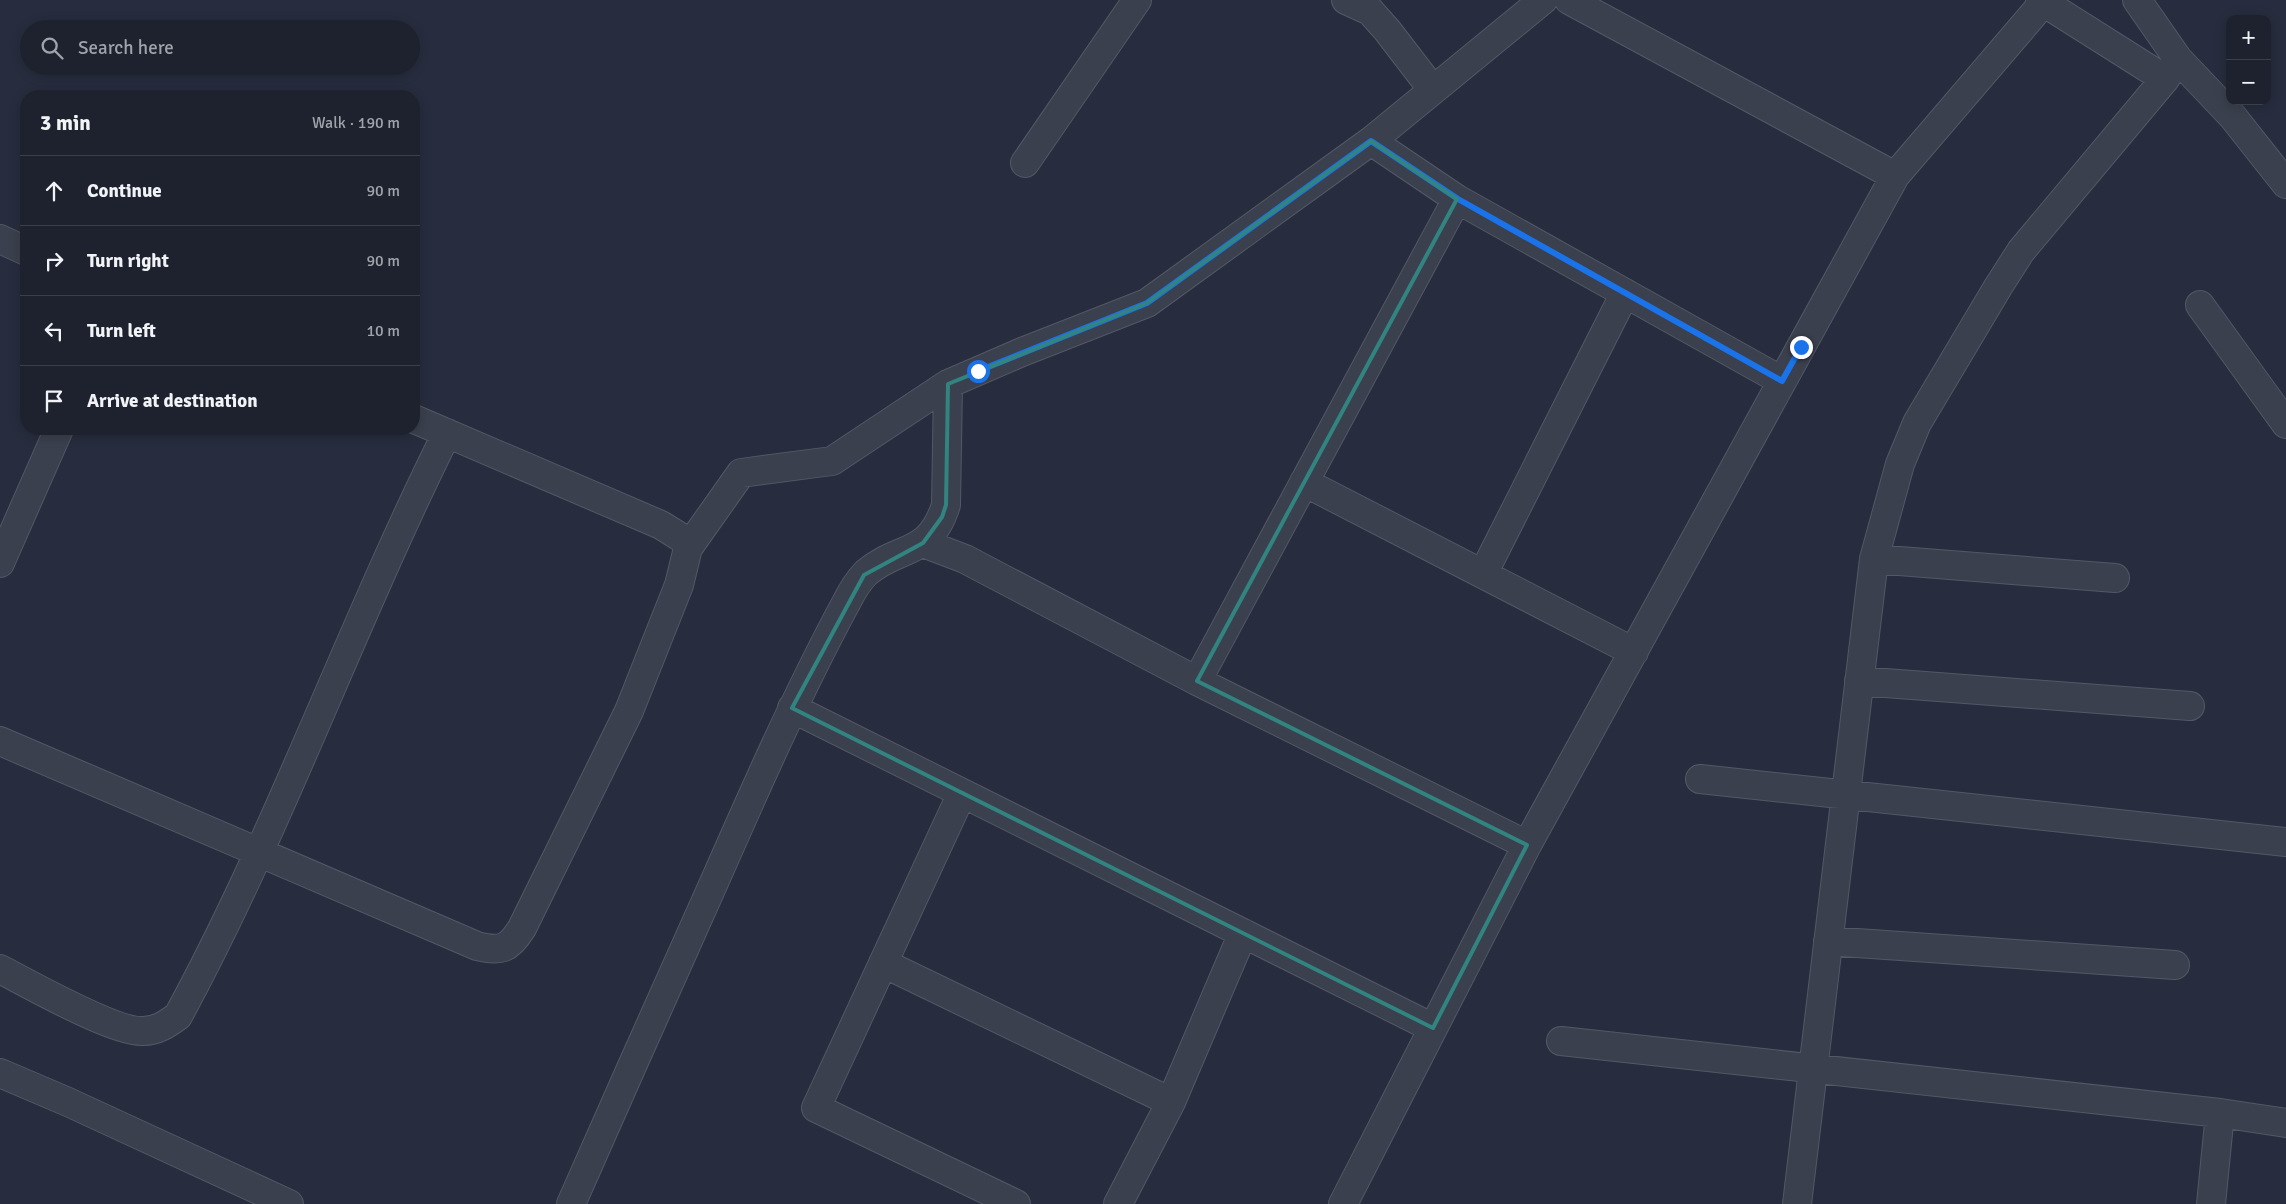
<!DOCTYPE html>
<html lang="en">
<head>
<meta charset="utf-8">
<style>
	:root { --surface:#1d222e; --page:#252a36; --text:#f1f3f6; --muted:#a0a4aa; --line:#3b3f4a }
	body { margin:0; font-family:Signika,sans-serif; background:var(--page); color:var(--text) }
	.controls { position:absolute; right:15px; top:15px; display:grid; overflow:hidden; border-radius:10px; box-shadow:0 2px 12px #0003 }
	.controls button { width:45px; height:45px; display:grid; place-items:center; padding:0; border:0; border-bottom:1px solid var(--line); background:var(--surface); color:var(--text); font:25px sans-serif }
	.stop { position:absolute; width:15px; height:15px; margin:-11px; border:4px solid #1a73e8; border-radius:50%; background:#fff }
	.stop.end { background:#1a73e8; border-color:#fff; box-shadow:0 1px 5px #0008 }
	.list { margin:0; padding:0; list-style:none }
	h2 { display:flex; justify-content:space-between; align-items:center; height:65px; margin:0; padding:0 20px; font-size:21px }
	h2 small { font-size:16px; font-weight:400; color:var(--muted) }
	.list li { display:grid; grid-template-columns:32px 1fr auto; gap:15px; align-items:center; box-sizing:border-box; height:70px; padding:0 20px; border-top:1px solid var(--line) }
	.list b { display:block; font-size:19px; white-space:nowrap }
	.list em { font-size:16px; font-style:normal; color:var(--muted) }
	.icon { flex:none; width:28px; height:28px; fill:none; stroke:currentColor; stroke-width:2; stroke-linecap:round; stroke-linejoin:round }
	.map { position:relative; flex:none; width:2286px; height:1204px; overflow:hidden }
	.search { position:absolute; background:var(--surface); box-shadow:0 2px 12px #0003; left:20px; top:20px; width:400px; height:55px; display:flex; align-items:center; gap:12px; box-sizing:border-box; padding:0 18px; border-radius:28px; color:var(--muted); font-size:19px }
	.panel { position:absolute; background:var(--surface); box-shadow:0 2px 12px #0003; left:20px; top:90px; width:400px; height:345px; border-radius:20px }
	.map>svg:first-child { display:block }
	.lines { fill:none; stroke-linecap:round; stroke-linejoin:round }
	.minor-casing { stroke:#535866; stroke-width:30 }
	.minor { stroke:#3b404e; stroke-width:28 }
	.route { stroke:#1a73e8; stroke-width:6 }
	.marked { fill:none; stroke:#318480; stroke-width:4; stroke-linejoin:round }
</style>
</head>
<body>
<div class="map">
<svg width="2286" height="1204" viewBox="0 0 2286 1204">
	<rect width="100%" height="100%" fill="#272d3e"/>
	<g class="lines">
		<g class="minor-casing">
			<path id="minor" d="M1346 0 1370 11 1387 30 1433 90
				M1569 0 1895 176
				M2040 0 2165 79
				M2178 59 2233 117 2286 184
				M1371 141 1457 199 1782 381
				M1025 163 1137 0
				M0 239 26 251
				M2200 305 2286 424
				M1304 482 1634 652
				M923 543 965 559 1197 681 1527 845
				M688 548 741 473 832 461 948 384 1022 352 1147 303 1371 141 1543 0
				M1874 559 2115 578
				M0 563 59 429
				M1483 574 1625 293
				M1197 681 1457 199
				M1859 681 2190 706
				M792 708 1433 1028
				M0 741 477 946C501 952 509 949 522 928L629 711 679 585 688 548 685 540 661 525 414 419
				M1700 779 2286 842
				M962 793 816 1108 1016 1204
				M1828 941 2175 965
				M883 963 1171 1102 1118 1204
				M0 969C29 984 115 1033 143 1031 157 1031 167 1024 178 1016 280 828 351 625 447 433
				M1561 1041 2220 1113 2286 1123
				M0 1073 68 1102 289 1204
				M1171 1102 1243 933
				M571 1204C619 1095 667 987 716 878 757 785 798 692 846 603 851 593 858 581 866 573 900 544 929 558 946 505L948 384
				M1343 1204 1527 845 1895 176 2044 2
				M1797 1204 1874 559 1900 464 1917 423 1998 287 2021 251 2165 79 2178 59 2137 0
				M2211 1204 2220 1113"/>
		</g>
		<use href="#minor" class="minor"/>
	</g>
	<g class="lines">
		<path class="route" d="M978 371 1147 303 1371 141 1458 199 1782 381 1801 347"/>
	</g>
	<path class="marked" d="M1371 141 1457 199 1197 681 1527 845 1433 1028 792 708 864 575 923 543 942 517 946 505 948 384 1147 303Z"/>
</svg>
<div class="controls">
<button>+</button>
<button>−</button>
</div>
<div class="stop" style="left:978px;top:371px"></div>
<div class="stop end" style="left:1801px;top:347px"></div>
<div class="search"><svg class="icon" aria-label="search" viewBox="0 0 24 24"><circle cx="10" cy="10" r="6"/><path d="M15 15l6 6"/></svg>Search here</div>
<section class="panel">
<h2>3 min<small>Walk · 190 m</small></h2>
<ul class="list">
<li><svg class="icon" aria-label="ahead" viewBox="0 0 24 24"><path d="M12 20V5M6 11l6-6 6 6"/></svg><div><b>Continue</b></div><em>90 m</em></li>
<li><svg class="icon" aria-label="right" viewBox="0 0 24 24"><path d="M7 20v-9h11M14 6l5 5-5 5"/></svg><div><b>Turn right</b></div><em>90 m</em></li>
<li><svg class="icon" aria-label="left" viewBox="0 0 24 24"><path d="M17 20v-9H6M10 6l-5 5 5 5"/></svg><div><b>Turn left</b></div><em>10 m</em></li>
<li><svg class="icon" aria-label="arrive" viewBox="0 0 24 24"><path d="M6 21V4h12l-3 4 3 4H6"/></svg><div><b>Arrive at destination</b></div></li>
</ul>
</section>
</div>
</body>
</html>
